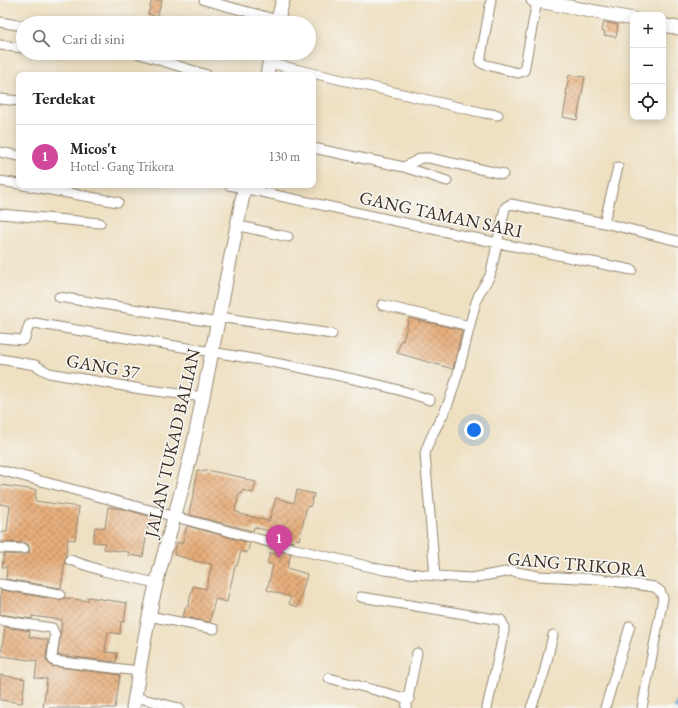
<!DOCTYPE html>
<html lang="id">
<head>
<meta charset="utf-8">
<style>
	:root { --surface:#fff; --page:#f2f2f2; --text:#202124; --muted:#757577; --line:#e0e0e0; --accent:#b45309 }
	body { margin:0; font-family:"EB Garamond",serif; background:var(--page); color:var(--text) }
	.controls { position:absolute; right:12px; top:12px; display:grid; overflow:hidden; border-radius:8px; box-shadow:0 2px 10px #0003 }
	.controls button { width:36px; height:36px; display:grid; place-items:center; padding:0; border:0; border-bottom:1px solid var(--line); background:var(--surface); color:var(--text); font:20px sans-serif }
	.you { position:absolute; left:474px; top:430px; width:14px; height:14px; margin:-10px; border:3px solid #fff; border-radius:50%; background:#1a73e8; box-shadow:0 0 0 6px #1a73e833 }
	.badge { display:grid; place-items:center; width:26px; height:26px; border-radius:50%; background:var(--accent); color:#fff; font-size:13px; font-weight:700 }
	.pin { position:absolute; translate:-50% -33px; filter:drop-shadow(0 1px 2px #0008) }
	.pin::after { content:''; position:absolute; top:21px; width:14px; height:12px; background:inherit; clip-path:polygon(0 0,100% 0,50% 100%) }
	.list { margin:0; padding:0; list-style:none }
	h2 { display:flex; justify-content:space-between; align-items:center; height:52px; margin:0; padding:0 16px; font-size:17px }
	h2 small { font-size:13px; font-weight:400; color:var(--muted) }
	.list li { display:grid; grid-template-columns:26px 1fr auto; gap:12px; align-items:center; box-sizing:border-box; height:64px; padding:0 16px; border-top:1px solid var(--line) }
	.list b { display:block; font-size:15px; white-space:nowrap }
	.list p { margin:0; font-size:13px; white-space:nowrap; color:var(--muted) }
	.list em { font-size:13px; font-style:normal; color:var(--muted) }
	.icon { flex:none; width:22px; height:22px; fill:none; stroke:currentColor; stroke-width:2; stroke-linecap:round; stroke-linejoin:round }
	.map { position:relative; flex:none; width:678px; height:708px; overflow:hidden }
	.search { position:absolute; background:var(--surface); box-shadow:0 2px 10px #0003; left:16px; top:16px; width:300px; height:44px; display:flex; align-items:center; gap:10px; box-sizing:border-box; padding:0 14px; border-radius:22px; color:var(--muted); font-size:15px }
	.panel { position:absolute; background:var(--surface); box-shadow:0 2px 10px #0003; left:16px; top:72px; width:300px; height:116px; border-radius:8px }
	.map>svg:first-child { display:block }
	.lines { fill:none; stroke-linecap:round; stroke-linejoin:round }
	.stream { stroke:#6aabde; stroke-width:3.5 }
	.building { fill:url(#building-cross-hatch) }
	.street-casing { stroke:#948570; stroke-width:11 }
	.secondary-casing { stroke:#948570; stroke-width:15 }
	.street { stroke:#fff; stroke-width:9 }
	.secondary { stroke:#fff; stroke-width:13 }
	.labels { text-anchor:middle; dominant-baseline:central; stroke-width:3.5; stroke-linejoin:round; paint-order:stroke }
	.street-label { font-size:18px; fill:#3b2a1e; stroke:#f6f6f2 }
</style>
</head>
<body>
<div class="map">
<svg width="678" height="708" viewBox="0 0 678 708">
	<defs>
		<pattern id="building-cross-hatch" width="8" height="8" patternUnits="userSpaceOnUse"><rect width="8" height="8" fill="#e7ae7c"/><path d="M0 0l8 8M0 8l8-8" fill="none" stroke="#bc8e65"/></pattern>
	</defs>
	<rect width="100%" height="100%" fill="#f6f6f2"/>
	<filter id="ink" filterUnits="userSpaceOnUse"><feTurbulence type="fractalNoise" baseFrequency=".025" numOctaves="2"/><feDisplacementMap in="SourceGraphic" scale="8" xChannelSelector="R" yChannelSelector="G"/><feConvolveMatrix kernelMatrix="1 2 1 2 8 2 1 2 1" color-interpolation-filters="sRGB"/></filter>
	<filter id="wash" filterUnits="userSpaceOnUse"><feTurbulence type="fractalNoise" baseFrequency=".012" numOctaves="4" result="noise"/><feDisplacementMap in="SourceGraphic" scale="16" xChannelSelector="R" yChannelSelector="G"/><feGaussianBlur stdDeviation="0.9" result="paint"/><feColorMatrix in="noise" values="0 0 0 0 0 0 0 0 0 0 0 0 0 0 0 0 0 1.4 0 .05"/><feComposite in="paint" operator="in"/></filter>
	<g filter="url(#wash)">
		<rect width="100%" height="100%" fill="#eee0c1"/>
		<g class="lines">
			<path class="stream" d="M676 708 678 703"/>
		</g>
		<g id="blocks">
			<path class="building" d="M152 0H162L157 17 148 14Z
				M604 22 618 25 616 37 604 35 605 32 602 31Z
				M569 75 585 77 577 120 563 117 567 94H566Z
				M409 318 462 330 453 369 397 353 401 340 403 341Z
				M197 470 205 472 206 470 245 478V479L256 482 253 493 243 490 242 494 239 493 235 511 240 513V514L269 521 276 498 294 503 297 490 314 494 310 507 307 506 299 540 295 539 294 542 279 539 280 534 254 527 253 531 190 515V513L189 512 194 493Z
				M0 485 36 490 35 501 79 507 75 540 68 539 61 588 6 579 7 567H2L4 554 24 555 29 553 30 549 28 544 25 543 1 542 2 532H7L10 506 0 504Z
				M108 507 124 509 158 519 157 526 148 525 143 557 128 555 129 552 104 549 105 543 93 542 95 527 105 528Z
				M187 526 250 543 247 553 241 551 237 566H235L227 602 215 599 210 622 183 617 186 606 188 607 193 586 206 589 212 564 194 561V560L174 555 177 542 182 544Z
				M276 550 291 554 287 568 307 574 298 607 289 604 291 597 267 590 273 565 267 563 270 553 275 554Z
				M1 590 59 600 65 598 88 601V597L127 603 124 622 121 621 120 634 108 632 105 652 117 653 116 662 58 655 62 620 32 616V619L0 614Z
				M5 627 30 631 29 637 48 640 46 658 47 661 51 666 120 675 115 708H43L47 679 35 678 37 661 1 656Z
				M0 675 25 679 22 703 0 700Z"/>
		</g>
	</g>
	<g filter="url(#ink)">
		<use href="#blocks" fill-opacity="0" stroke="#948570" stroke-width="1"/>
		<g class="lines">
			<g class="street-casing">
				<path id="street" d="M204 0 278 20
					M491 0 480 62 483 64 518 73 524 71 537 1
					M0 22 23 26
					M0 45 23 48
					M50 53 58 55
					M137 53 207 75
					M269 63 484 113 498 115
					M0 99 19 101
					M313 148 404 167 447 181
					M0 152 19 156
					M404 167 421 158H429L503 174
					M0 181 19 184
					M23 185 118 202
					M229 185 498 243 632 270
					M0 214 100 223
					M604 223 618 167
					M236 225 288 237
					M59 297 219 323
					M382 305 470 326
					M219 317 332 334
					M0 338 23 340 25 338 29 325 35 323C126 339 217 351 307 369 348 378 391 386 430 400
					M0 359 35 365 49 373 141 389 203 397
					M0 470 295 549 384 570 435 576 472 578 511 571 538 576 599 579 654 587 660 591 663 598 642 708
					M0 548 24 549
					M70 560 103 571 156 583
					M435 576 425 454C429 436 440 423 447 406 461 372 466 336 476 302L480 292 490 276 505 208 507 206 511 204 604 223 678 241
					M0 584 60 594
					M361 597 501 620 504 626V631L487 708
					M149 616 214 629
					M0 620 52 628 55 635 52 658 54 661 139 671
					M329 678 409 699
					M135 697 179 708
					M406 708 417 653
					M531 708 544 673 553 635
					M605 708 630 626"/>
			</g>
			<g class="secondary-casing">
				<path id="secondary" d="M533 0 633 19
					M277 23 283 0
					M663 25 678 28
					M267 75 271 53
					M133 708C140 667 146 625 156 585 168 535 184 487 195 437L245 185"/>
			</g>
			<use href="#street" class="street"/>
			<use href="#secondary" class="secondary"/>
		</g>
	</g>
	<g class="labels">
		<g class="street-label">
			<text transform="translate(441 214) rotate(12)">GANG TAMAN SARI</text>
			<text transform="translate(103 366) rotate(10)">GANG 37</text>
			<text transform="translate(172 443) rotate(-77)">JALAN TUKAD BALIAN</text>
			<text transform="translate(577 564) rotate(5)">GANG TRIKORA</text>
		</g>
	</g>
</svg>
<div class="controls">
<button>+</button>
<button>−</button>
<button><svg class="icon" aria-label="locate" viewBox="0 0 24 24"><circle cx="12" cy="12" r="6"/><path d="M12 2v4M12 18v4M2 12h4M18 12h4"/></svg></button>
</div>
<div class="you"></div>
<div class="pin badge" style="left:279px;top:558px;background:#d1479c">1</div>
<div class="search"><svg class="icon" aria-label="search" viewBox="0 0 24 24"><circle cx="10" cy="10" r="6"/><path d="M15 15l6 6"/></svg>Cari di sini</div>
<section class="panel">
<h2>Terdekat<small></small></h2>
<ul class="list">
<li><span class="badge" style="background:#d1479c">1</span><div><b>Micos't</b><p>Hotel · Gang Trikora</p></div><em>130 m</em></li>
</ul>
</section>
</div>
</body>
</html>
